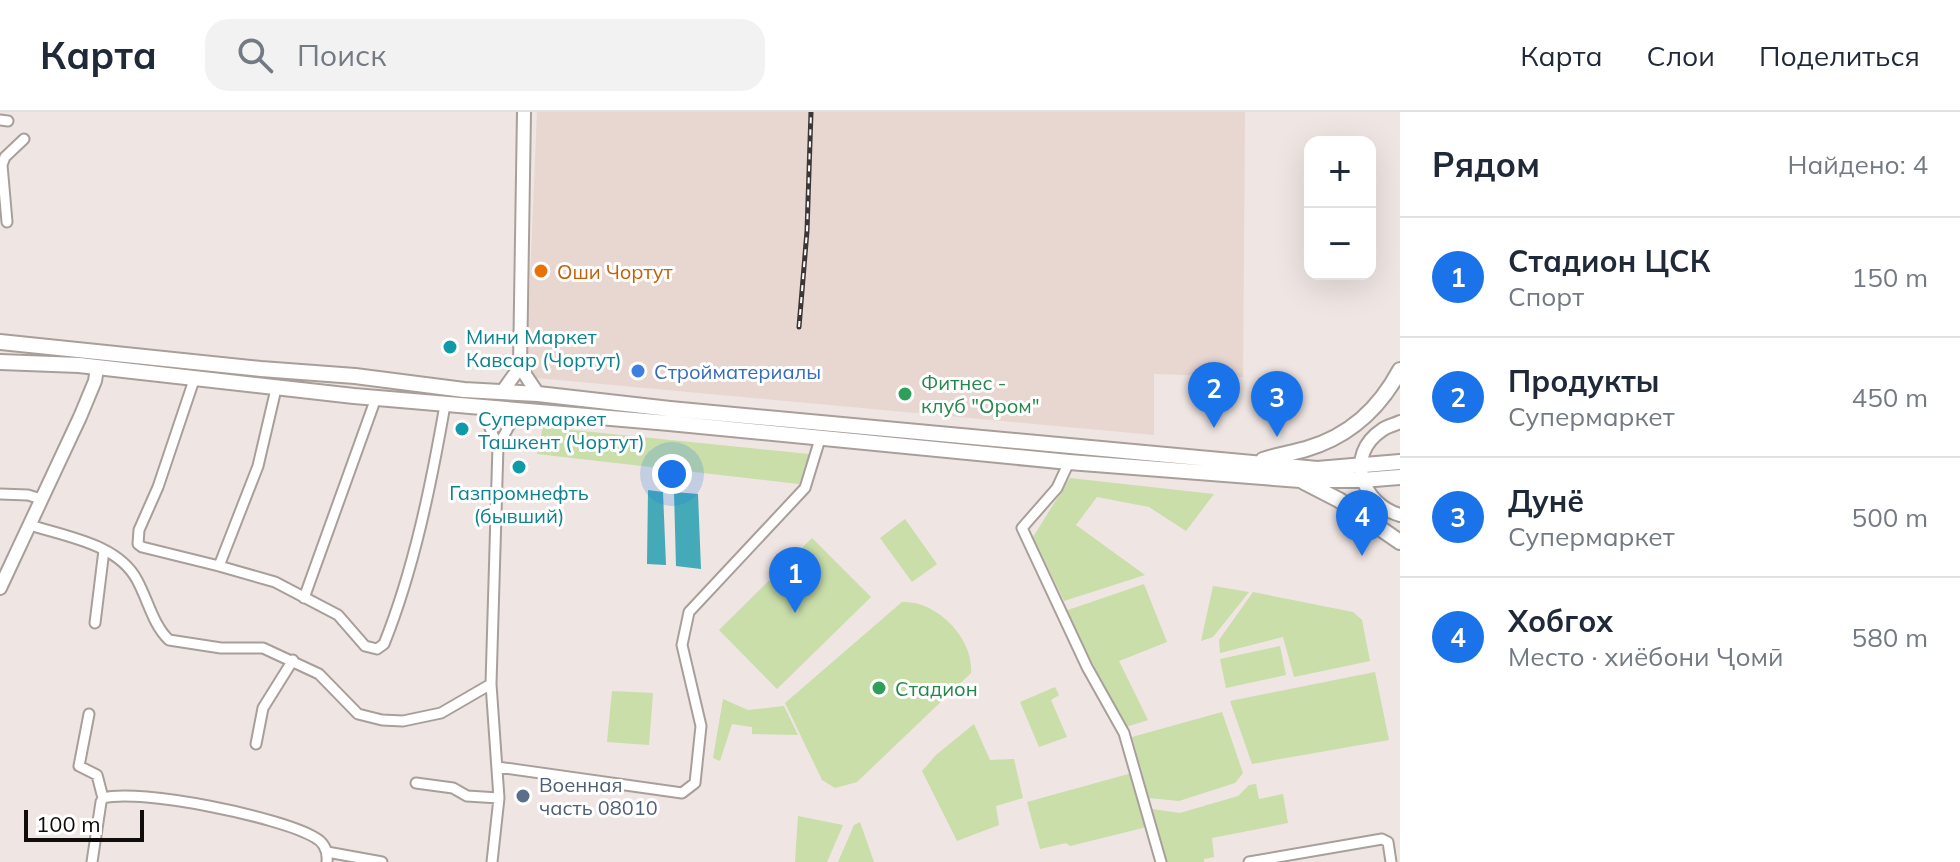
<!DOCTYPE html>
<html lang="ru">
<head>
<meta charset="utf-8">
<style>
	:root { --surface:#fff; --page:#f2f2f3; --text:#1f2937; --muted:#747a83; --line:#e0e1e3; --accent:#1a73e8 }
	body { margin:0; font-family:Mulish,sans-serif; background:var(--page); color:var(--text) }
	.controls { position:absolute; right:24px; top:24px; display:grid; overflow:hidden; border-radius:16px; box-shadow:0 8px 32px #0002 }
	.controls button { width:72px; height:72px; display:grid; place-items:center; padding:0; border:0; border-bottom:2px solid var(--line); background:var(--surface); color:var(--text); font:40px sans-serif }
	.scale { position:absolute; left:24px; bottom:20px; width:120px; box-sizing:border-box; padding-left:8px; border:4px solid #0f0c0b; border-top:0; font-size:22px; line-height:28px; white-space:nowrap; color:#0f0c0b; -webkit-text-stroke:6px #fff; paint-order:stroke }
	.you { position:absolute; left:672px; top:362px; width:28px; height:28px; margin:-20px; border:6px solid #fff; border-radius:50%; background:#1a73e8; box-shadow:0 0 0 12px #1a73e833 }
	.badge { display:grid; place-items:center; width:52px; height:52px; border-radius:50%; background:var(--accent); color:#fff; font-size:26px; font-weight:700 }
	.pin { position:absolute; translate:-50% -66px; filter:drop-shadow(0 2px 4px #0008) }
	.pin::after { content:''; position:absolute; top:42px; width:28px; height:24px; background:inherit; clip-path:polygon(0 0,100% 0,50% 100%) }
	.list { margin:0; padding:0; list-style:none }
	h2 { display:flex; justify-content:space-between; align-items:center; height:104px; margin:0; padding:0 32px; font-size:34px }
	h2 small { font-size:26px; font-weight:400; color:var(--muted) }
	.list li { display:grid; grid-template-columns:52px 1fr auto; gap:24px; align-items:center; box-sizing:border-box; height:120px; padding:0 32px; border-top:2px solid var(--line) }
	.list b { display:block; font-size:30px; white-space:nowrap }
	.list p { margin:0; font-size:26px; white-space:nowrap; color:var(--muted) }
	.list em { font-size:26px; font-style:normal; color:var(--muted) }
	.icon { flex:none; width:44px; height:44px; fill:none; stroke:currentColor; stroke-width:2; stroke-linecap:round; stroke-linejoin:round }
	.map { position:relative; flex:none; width:1400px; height:750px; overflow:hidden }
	header { display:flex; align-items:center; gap:48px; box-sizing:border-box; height:112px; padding:0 40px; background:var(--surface); border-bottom:2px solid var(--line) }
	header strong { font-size:38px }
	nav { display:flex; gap:44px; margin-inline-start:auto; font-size:28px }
	.search { width:560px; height:72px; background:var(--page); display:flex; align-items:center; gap:20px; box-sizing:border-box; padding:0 28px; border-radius:24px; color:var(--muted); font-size:30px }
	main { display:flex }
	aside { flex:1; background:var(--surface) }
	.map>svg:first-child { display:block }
	.built { fill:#e8d6d0 }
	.green { fill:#c9dea9 }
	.water { fill:#44aab7 }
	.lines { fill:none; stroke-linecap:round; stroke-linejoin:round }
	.street-casing { stroke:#a89f9b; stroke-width:13 }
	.secondary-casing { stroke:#a89f9b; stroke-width:16 }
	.primary-casing { stroke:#a89f9b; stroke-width:18 }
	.street { stroke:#fff; stroke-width:9 }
	.secondary { stroke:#fff; stroke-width:12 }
	.primary { stroke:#fff; stroke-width:14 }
	.rail-casing { stroke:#3c3736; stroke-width:5 }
	.rail { stroke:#fff; stroke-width:2; stroke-dasharray:6; stroke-linecap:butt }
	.food-dot { fill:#e8710a; stroke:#fff; stroke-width:3 }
	.culture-dot { fill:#0f9aa8; stroke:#fff; stroke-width:3 }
	.shop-dot { fill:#3f7fe0; stroke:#fff; stroke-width:3 }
	.leisure-dot { fill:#2e9e5b; stroke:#fff; stroke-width:3 }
	.service-dot { fill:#5c6f8a; stroke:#fff; stroke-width:3 }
	.labels { text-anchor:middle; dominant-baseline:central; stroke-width:6; stroke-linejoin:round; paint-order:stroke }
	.food-label { font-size:20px; fill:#c56008; stroke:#fff; text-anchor:start }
	.culture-label { font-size:20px; fill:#0d838f; stroke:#fff; text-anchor:start }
	.shop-label { font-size:20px; fill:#366cbe; stroke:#fff; text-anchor:start }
	.leisure-label { font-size:20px; fill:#27864d; stroke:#fff; text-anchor:start }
	.service-label { font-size:20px; fill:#4e5e75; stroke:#fff; text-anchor:start }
</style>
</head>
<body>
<header>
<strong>Карта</strong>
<div class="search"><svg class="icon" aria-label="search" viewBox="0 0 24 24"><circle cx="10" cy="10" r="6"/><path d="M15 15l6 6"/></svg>Поиск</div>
<nav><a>Карта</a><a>Слои</a><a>Поделиться</a></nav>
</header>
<main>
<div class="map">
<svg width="1400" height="750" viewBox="0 0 1400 750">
	<rect width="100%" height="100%" fill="#efe5e2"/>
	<path class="built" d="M537 0H1245L1243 265 1154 262V323L526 265Z"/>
	<path class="green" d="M543 315 809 342 799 372 537 342Z
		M1070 366 1214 382 1186 419 1149 395 1097 385 1076 413 1145 463 1064 489 1033 425Z
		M905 407 937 452 912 470 880 426Z
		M812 426 871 485 777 577 719 518Z
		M1144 472 1167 530 1119 549 1148 608 1126 615 1065 499Z
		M1213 474 1249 480 1213 525 1201 529Z
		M1253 480 1353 500 1362 508 1370 549 1294 565 1283 525 1220 541 1219 528Z
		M902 490C936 488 974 526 971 561L857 670 835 676 822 668 785 591Z
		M1280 534 1286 563 1226 576 1220 547Z
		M1375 560 1389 628 1252 652 1230 589Z
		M1055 575 1059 583 1051 588 1067 625 1039 635 1020 590Z
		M612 579 653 581 649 633 607 630Z
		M723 587 748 598 784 594 798 623 752 622V615L732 612 720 649 713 646Z
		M1222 600 1243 661 1235 671 1179 689 1149 686 1132 625Z
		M974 612 990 648 1014 647 1023 686 996 694 999 713 957 729 922 659 936 643Z
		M1132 661 1147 715 1070 734 1066 731 1040 737 1027 690Z
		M1256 672 1259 687 1283 682 1288 711 1212 726 1214 745 1204 747V750H1167L1152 697 1180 701 1238 684 1249 673Z
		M798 704 843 713 827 750H795Z
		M860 710 874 750H838L854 713Z"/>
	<path class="water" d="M648 378 663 380 666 453 647 452Z
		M674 380 698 382 701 457 676 454Z"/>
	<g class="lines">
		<g class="street-casing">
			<path id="street" d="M0 8 8 9
				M7 110 2 53 5 45 24 27
				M194 268 158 375 139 418 138 432 142 435 219 454 275 470 338 503 365 534 377 537 384 532C414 457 431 373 445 293
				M481 296 498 334 491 572 499 686 492 750
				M498 334 518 298
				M1069 350 1057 376 1022 416 1087 555 1124 621 1161 750
				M0 382 28 383 41 387
				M30 413C67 425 118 432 137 468 148 488 153 513 169 528L221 536H263L319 562 358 602 382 608 403 609 441 601 491 572
				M219 454 258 354 276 277
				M304 486 376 286
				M95 511 104 438
				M89 602 79 654 97 663 103 686
				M256 632 263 596 293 548
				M498 655 682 681 695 671 701 614 682 533 689 500 805 376 820 327
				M416 671 453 676 467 684 499 686
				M327 740 382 750
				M92 750 101 690 103 686C140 676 280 705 314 725 324 730 328 739 327 750
				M1249 750 1382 727 1388 730 1391 750"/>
		</g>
		<g class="secondary-casing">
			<path id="secondary" d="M524 0 520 255 538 282
				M502 280 520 255
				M1400 310C1394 313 1387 314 1382 318 1344 343 1362 392 1400 403
				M0 476 80 305 95 269 97 256"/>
		</g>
		<g class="primary-casing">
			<path id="primary" d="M0 230 261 257 355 264 464 278 538 282 670 297 1317 357 1400 350
				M0 250 79 253 354 284 669 311 1069 350 1300 368H1362L1400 365
				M1263 348C1278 343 1292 341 1306 337 1350 324 1379 297 1400 258
				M1304 370 1339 388 1400 430"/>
		</g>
		<use href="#street" class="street"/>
		<use href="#secondary" class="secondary"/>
		<use href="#primary" class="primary"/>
		<g class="rail-casing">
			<path id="rail" d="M799 215 807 119 811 0"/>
		</g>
		<use href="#rail" class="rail"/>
	</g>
	<circle class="food-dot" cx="541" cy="159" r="8"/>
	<g class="culture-dot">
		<circle cx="450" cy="235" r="8"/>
		<circle cx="462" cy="317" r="8"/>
		<circle cx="519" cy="355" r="8"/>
	</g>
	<circle class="shop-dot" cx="638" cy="259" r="8"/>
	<g class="leisure-dot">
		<circle cx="905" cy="282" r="8"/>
		<circle cx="879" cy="576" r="8"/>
	</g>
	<circle class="service-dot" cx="523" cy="684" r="8"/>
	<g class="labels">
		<g class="food-label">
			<text x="557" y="159">Оши Чортут</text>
		</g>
		<g class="culture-label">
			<text x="466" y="224">Мини Маркет<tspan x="466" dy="23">Кавсар (Чортут)</tspan></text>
			<text x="478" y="306">Супермаркет<tspan x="478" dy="23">Ташкент (Чортут)</tspan></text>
			<text x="519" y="380" text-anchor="middle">Газпромнефть<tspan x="519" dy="23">(бывший)</tspan></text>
		</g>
		<g class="shop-label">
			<text x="654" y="259">Стройматериалы</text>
		</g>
		<g class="leisure-label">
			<text x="921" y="270">Фитнес -<tspan x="921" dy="23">клуб "Ором"</tspan></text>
			<text x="895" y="576">Стадион</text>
		</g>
		<g class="service-label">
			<text x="539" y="672">Военная<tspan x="539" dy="23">часть 08010</tspan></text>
		</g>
	</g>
</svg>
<div class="controls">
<button>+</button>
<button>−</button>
</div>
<div class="scale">100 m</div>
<div class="you"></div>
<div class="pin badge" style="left:795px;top:501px">1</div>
<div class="pin badge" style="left:1214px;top:316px">2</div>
<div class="pin badge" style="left:1277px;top:325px">3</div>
<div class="pin badge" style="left:1362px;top:444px">4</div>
</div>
<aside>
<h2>Рядом<small>Найдено: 4</small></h2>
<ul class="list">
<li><span class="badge">1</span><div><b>Стадион ЦСК</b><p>Спорт</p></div><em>150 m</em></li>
<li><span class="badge">2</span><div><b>Продукты</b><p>Супермаркет</p></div><em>450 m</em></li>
<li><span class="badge">3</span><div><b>Дунё</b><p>Супермаркет</p></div><em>500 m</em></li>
<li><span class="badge">4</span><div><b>Хобгох</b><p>Место · хиёбони Ҷомӣ</p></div><em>580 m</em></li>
</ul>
</aside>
</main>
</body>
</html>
